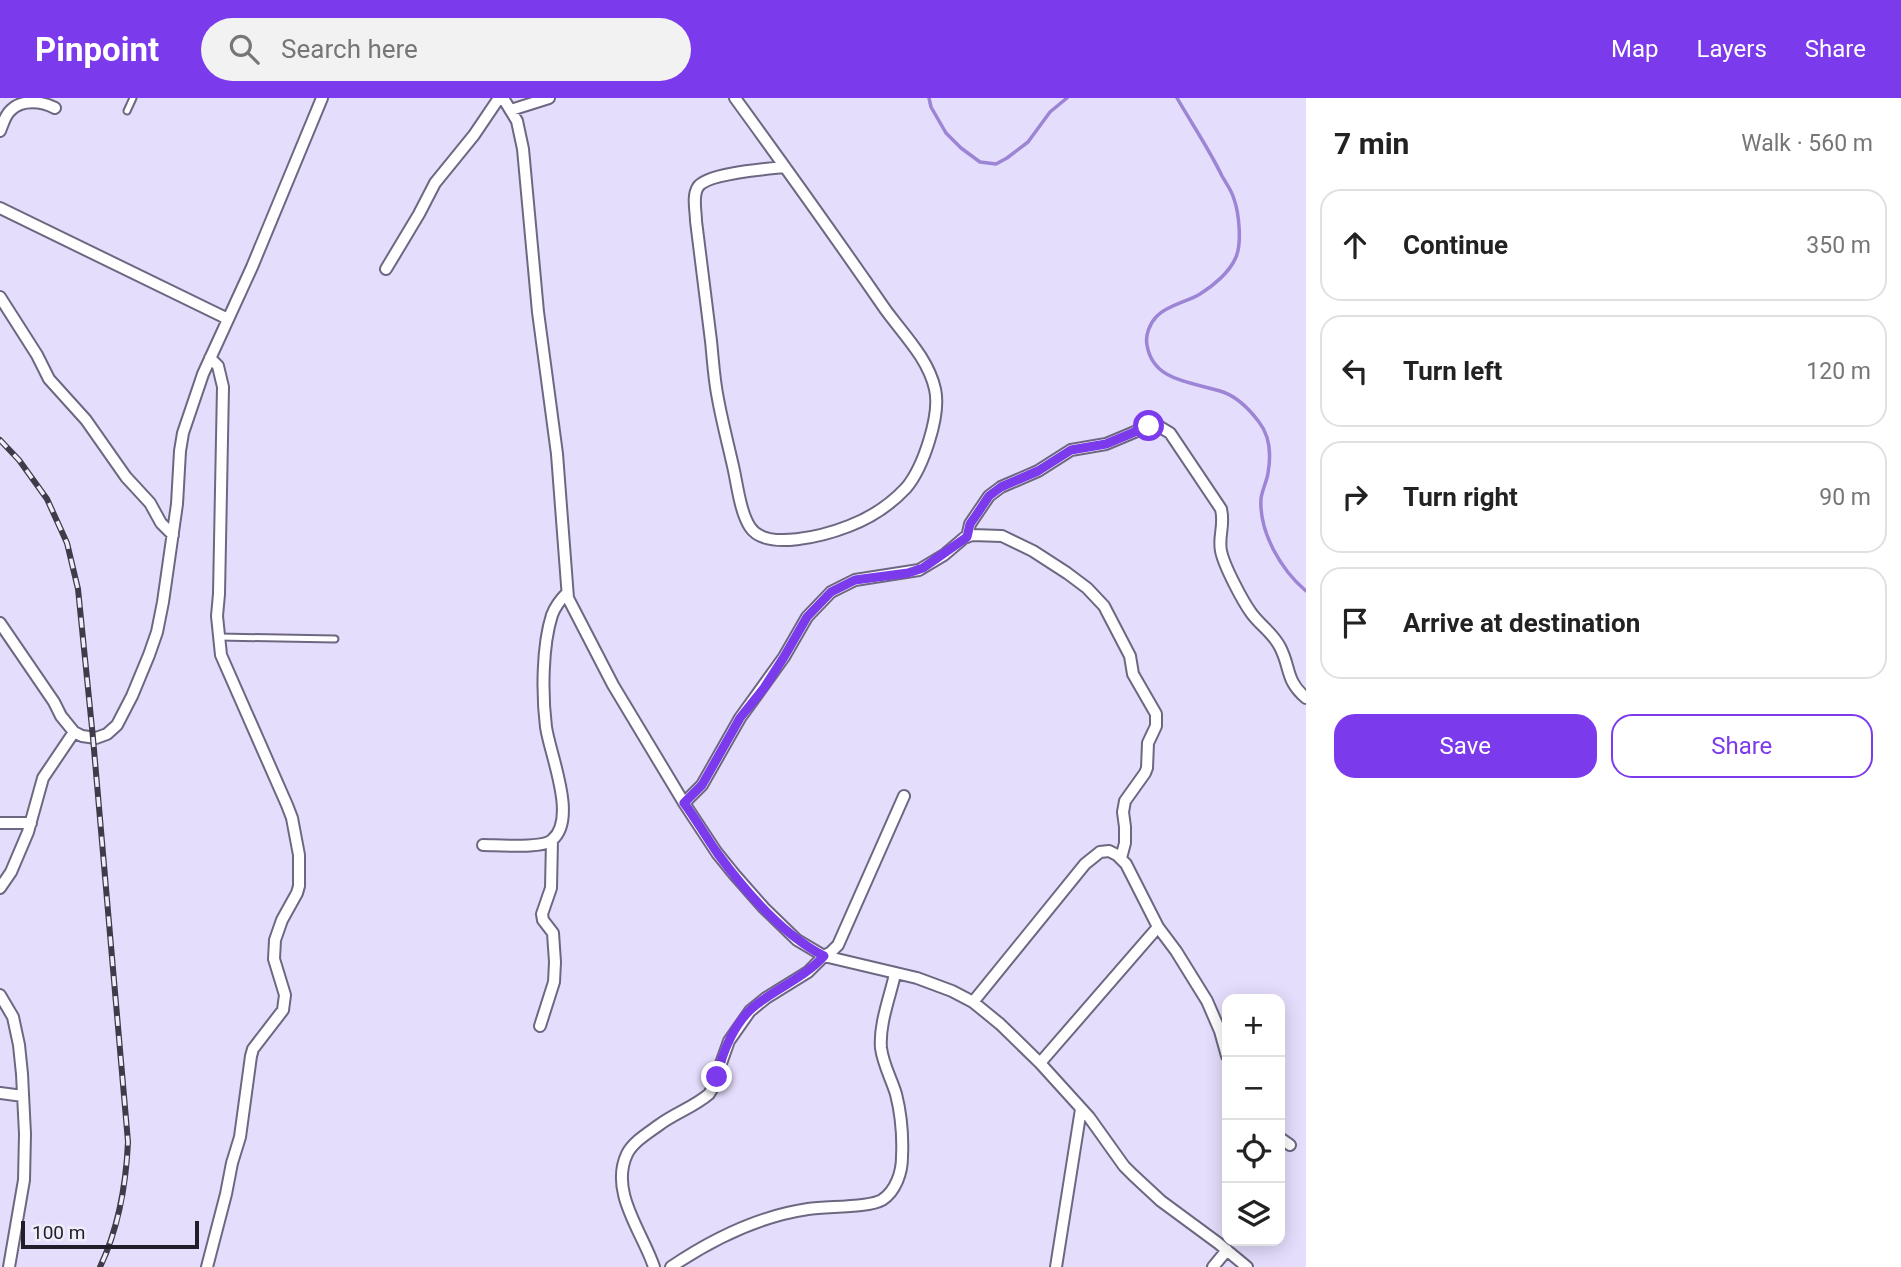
<!DOCTYPE html>
<html lang="en">
<head>
<meta charset="utf-8">
<style>
	:root { --surface:#fff; --page:#f2f2f2; --text:#222; --muted:#767676; --line:#e0e0e0; --accent:#7c3aed }
	body { margin:0; font-family:Roboto,sans-serif; background:var(--page); color:var(--text) }
	.controls { position:absolute; right:21px; bottom:21px; display:grid; overflow:hidden; border-radius:14px; box-shadow:0 4px 18px #0003 }
	.controls button { width:63px; height:63px; display:grid; place-items:center; padding:0; border:0; border-bottom:2px solid var(--line); background:var(--surface); color:var(--text); font:35px sans-serif }
	.scale { position:absolute; left:21px; bottom:18px; width:178px; box-sizing:border-box; padding-left:7px; border:4px solid #211e29; border-top:0; font-size:19px; line-height:24px; white-space:nowrap; color:#211e29; -webkit-text-stroke:5px #f0edfa; paint-order:stroke }
	.stop { position:absolute; width:21px; height:21px; margin:-16px; border:5px solid #7c3aed; border-radius:50%; background:#fff }
	.stop.end { background:#7c3aed; border-color:#fff; box-shadow:0 2px 7px #0008 }
	.list { margin:0; padding:0; list-style:none }
	h2 { display:flex; justify-content:space-between; align-items:center; height:91px; margin:0; padding:0 28px; font-size:30px }
	h2 small { font-size:23px; font-weight:400; color:var(--muted) }
	.list li { display:grid; grid-template-columns:46px 1fr auto; gap:21px; align-items:center; box-sizing:border-box; height:112px; margin:0 14px 14px; padding:0 14px; border:2px solid var(--line); border-radius:21px }
	.list b { display:block; font-size:26px; white-space:nowrap }
	.list em { font-size:23px; font-style:normal; color:var(--muted) }
	.actions { display:flex; gap:14px; padding:21px 28px }
	.actions a { flex:1; padding:16px 0; border:2px solid var(--accent); border-radius:21px; text-align:center; font-size:24px; color:var(--accent) }
	.actions .main { background:var(--accent); color:#fff }
	.icon { flex:none; width:38px; height:38px; fill:none; stroke:currentColor; stroke-width:2; stroke-linecap:round; stroke-linejoin:round }
	.map { position:relative; flex:none; width:1306px; height:1169px; overflow:hidden }
	header { display:flex; align-items:center; gap:42px; box-sizing:border-box; height:98px; padding:0 35px; background:var(--accent); color:#fff }
	header strong { font-size:33px }
	nav { display:flex; gap:38px; margin-inline-start:auto; font-size:24px }
	.search { width:490px; height:63px; background:var(--page); display:flex; align-items:center; gap:18px; box-sizing:border-box; padding:0 24px; border-radius:38px; color:var(--muted); font-size:26px }
	main { display:flex }
	aside { flex:1; background:var(--surface) }
	.map>svg:first-child { display:block }
	.lines { fill:none; stroke-linecap:round; stroke-linejoin:round }
	.stream { stroke:#9c85d4; stroke-width:3.5 }
	.lane-casing { stroke:#6e6782; stroke-width:9 }
	.street-casing { stroke:#6e6782; stroke-width:14 }
	.lane { stroke:#fff; stroke-width:5 }
	.street { stroke:#fff; stroke-width:10 }
	.rail-casing { stroke:#3f3b49; stroke-width:6 }
	.rail { stroke:#f0edfa; stroke-width:3.5; stroke-dasharray:10; stroke-linecap:butt }
	.route { stroke:#7c3aed; stroke-width:9 }
</style>
</head>
<body>
<header>
<strong>Pinpoint</strong>
<div class="search"><svg class="icon" aria-label="search" viewBox="0 0 24 24"><circle cx="10" cy="10" r="6"/><path d="M15 15l6 6"/></svg>Search here</div>
<nav><a>Map</a><a>Layers</a><a>Share</a></nav>
</header>
<main>
<div class="map">
<svg width="1306" height="1169" viewBox="0 0 1306 1169">
	<rect width="100%" height="100%" fill="#e5ddfc"/>
	<g class="lines">
		<path class="stream" d="M929 0 931 9 946 35 961 50 980 64 996 66 1007 60 1028 44 1050 14 1067 0
			M1177 0C1192 26 1209 51 1222 78 1226 85 1232 93 1234 101 1239 115 1242 145 1236 159 1230 174 1213 188 1200 196 1187 204 1168 207 1157 218 1150 225 1145 237 1147 247 1153 285 1195 284 1223 294 1237 299 1250 312 1259 324 1270 338 1271 358 1268 375 1267 383 1262 392 1261 401 1259 434 1281 472 1306 493"/>
		<g class="lane-casing">
			<path id="lane" d="M127 13 133 0
				M219 539 335 541"/>
		</g>
		<g class="street-casing">
			<path id="street" d="M503 0 517 23 523 51 538 214 557 356 568 500 613 587 684 705 717 755 734 776 764 810 797 842 824 858 917 880 952 893 973 904 1000 926 1040 965 1089 1019 1124 1068 1133 1077 1161 1103 1218 1145 1247 1169
				M735 0C786 70 836 140 885 211 903 236 928 260 935 291 941 317 923 370 906 390 891 406 870 420 849 428 826 437 766 454 750 429 740 414 737 385 733 368 728 346 722 323 718 301 714 282 713 262 711 243 706 203 701 163 696 123 696 113 692 98 698 89 707 75 767 71 785 69
				M511 12 549 0
				M0 33C3 26 5 17 11 12 22 1 42 3 55 10
				M0 110 228 221
				M386 171 419 116 435 85 474 37 499 0
				M0 199 37 257 49 281 86 322 126 379 150 405 161 425 173 437
				M967 439 970 426 989 398 1001 389 1038 373 1071 352 1106 346 1149 328 1160 329 1170 335 1221 411C1225 428 1218 438 1221 453 1224 468 1243 504 1252 516 1261 528 1273 535 1280 549 1291 570 1285 582 1306 600
				M0 525 54 604 61 618 74 634 82 638 96 640 107 636 117 627 132 598 149 557 157 534 163 504 177 406 180 353 183 335 203 276 252 169 322 0
				M684 705 702 687 740 620 784 559 807 519 831 494 855 482 919 472 944 457 964 440 972 437 1002 438 1033 453 1067 475 1087 490 1104 508 1130 558 1133 576 1156 616V628L1148 645 1147 670 1145 675 1125 703 1123 714 1125 729V745L1121 760
				M0 725H31
				M483 747C497 747 542 751 552 742 578 721 550 657 546 629 542 597 542 548 552 517 555 509 561 501 567 495
				M0 790 11 774 28 734 43 680 74 634
				M0 897 13 919 19 947 22 976 25 1036 24 1082 9 1169
				M973 904 1085 766 1100 754 1109 753 1117 757 1126 766 1158 829 1176 853 1207 903 1220 933 1227 958
				M540 928 554 884 555 864 553 835 543 822 542 816 551 790 552 742
				M1040 965 1158 829
				M0 995 23 998
				M1280 1040 1290 1047
				M207 1169 226 1096 232 1065 240 1039 251 958 253 951 283 912 285 897 274 861 275 842 282 822 297 795 299 788V757L292 720 287 707 221 557 217 518 219 496 223 289 218 268 210 260
				M654 1169C643 1135 609 1094 627 1056 633 1044 648 1035 659 1027 675 1015 694 1009 709 996L715 986 719 971 729 943 750 913 766 900 808 874 824 858 831 854 838 847 904 698
				M671 1169C711 1142 760 1118 808 1111 827 1108 868 1110 882 1102 896 1093 902 1074 902 1059 903 1038 901 1016 896 996 891 980 883 966 881 950 879 926 890 899 895 876
				M1056 1169 1081 1011
				M1213 1169 1227 1152"/>
		</g>
		<use href="#lane" class="lane"/>
		<use href="#street" class="street"/>
		<g class="rail-casing">
			<path id="rail" d="M0 342 19 362 47 401 67 445 78 491 93 640 128 1044C126 1087 119 1129 100 1169"/>
		</g>
		<use href="#rail" class="rail"/>
	</g>
	<g class="lines">
		<path class="route" d="M717 979C722 954 735 923 756 907 779 889 805 879 824 858 783 837 745 793 718 756 706 739 696 721 684 705L702 687 740 620 764 590 784 559 807 519 831 494 855 482 908 475 923 470 967 439 970 426 977 416 989 398 1001 389 1038 373 1071 352 1106 346 1149 328"/>
	</g>
</svg>
<div class="controls">
<button>+</button>
<button>−</button>
<button><svg class="icon" aria-label="locate" viewBox="0 0 24 24"><circle cx="12" cy="12" r="6"/><path d="M12 2v4M12 18v4M2 12h4M18 12h4"/></svg></button>
<button><svg class="icon" aria-label="layers" viewBox="0 0 24 24"><path d="M12 4l9 5-9 5-9-5zM3 14l9 5 9-5"/></svg></button>
</div>
<div class="scale">100 m</div>
<div class="stop" style="left:1149px;top:328px"></div>
<div class="stop end" style="left:717px;top:979px"></div>
</div>
<aside>
<h2>7 min<small>Walk · 560 m</small></h2>
<ul class="list">
<li><svg class="icon" aria-label="ahead" viewBox="0 0 24 24"><path d="M12 20V5M6 11l6-6 6 6"/></svg><div><b>Continue</b></div><em>350 m</em></li>
<li><svg class="icon" aria-label="left" viewBox="0 0 24 24"><path d="M17 20v-9H6M10 6l-5 5 5 5"/></svg><div><b>Turn left</b></div><em>120 m</em></li>
<li><svg class="icon" aria-label="right" viewBox="0 0 24 24"><path d="M7 20v-9h11M14 6l5 5-5 5"/></svg><div><b>Turn right</b></div><em>90 m</em></li>
<li><svg class="icon" aria-label="arrive" viewBox="0 0 24 24"><path d="M6 21V4h12l-3 4 3 4H6"/></svg><div><b>Arrive at destination</b></div></li>
</ul>
<div class="actions"><a class="main">Save</a><a>Share</a></div>
</aside>
</main>
</body>
</html>
